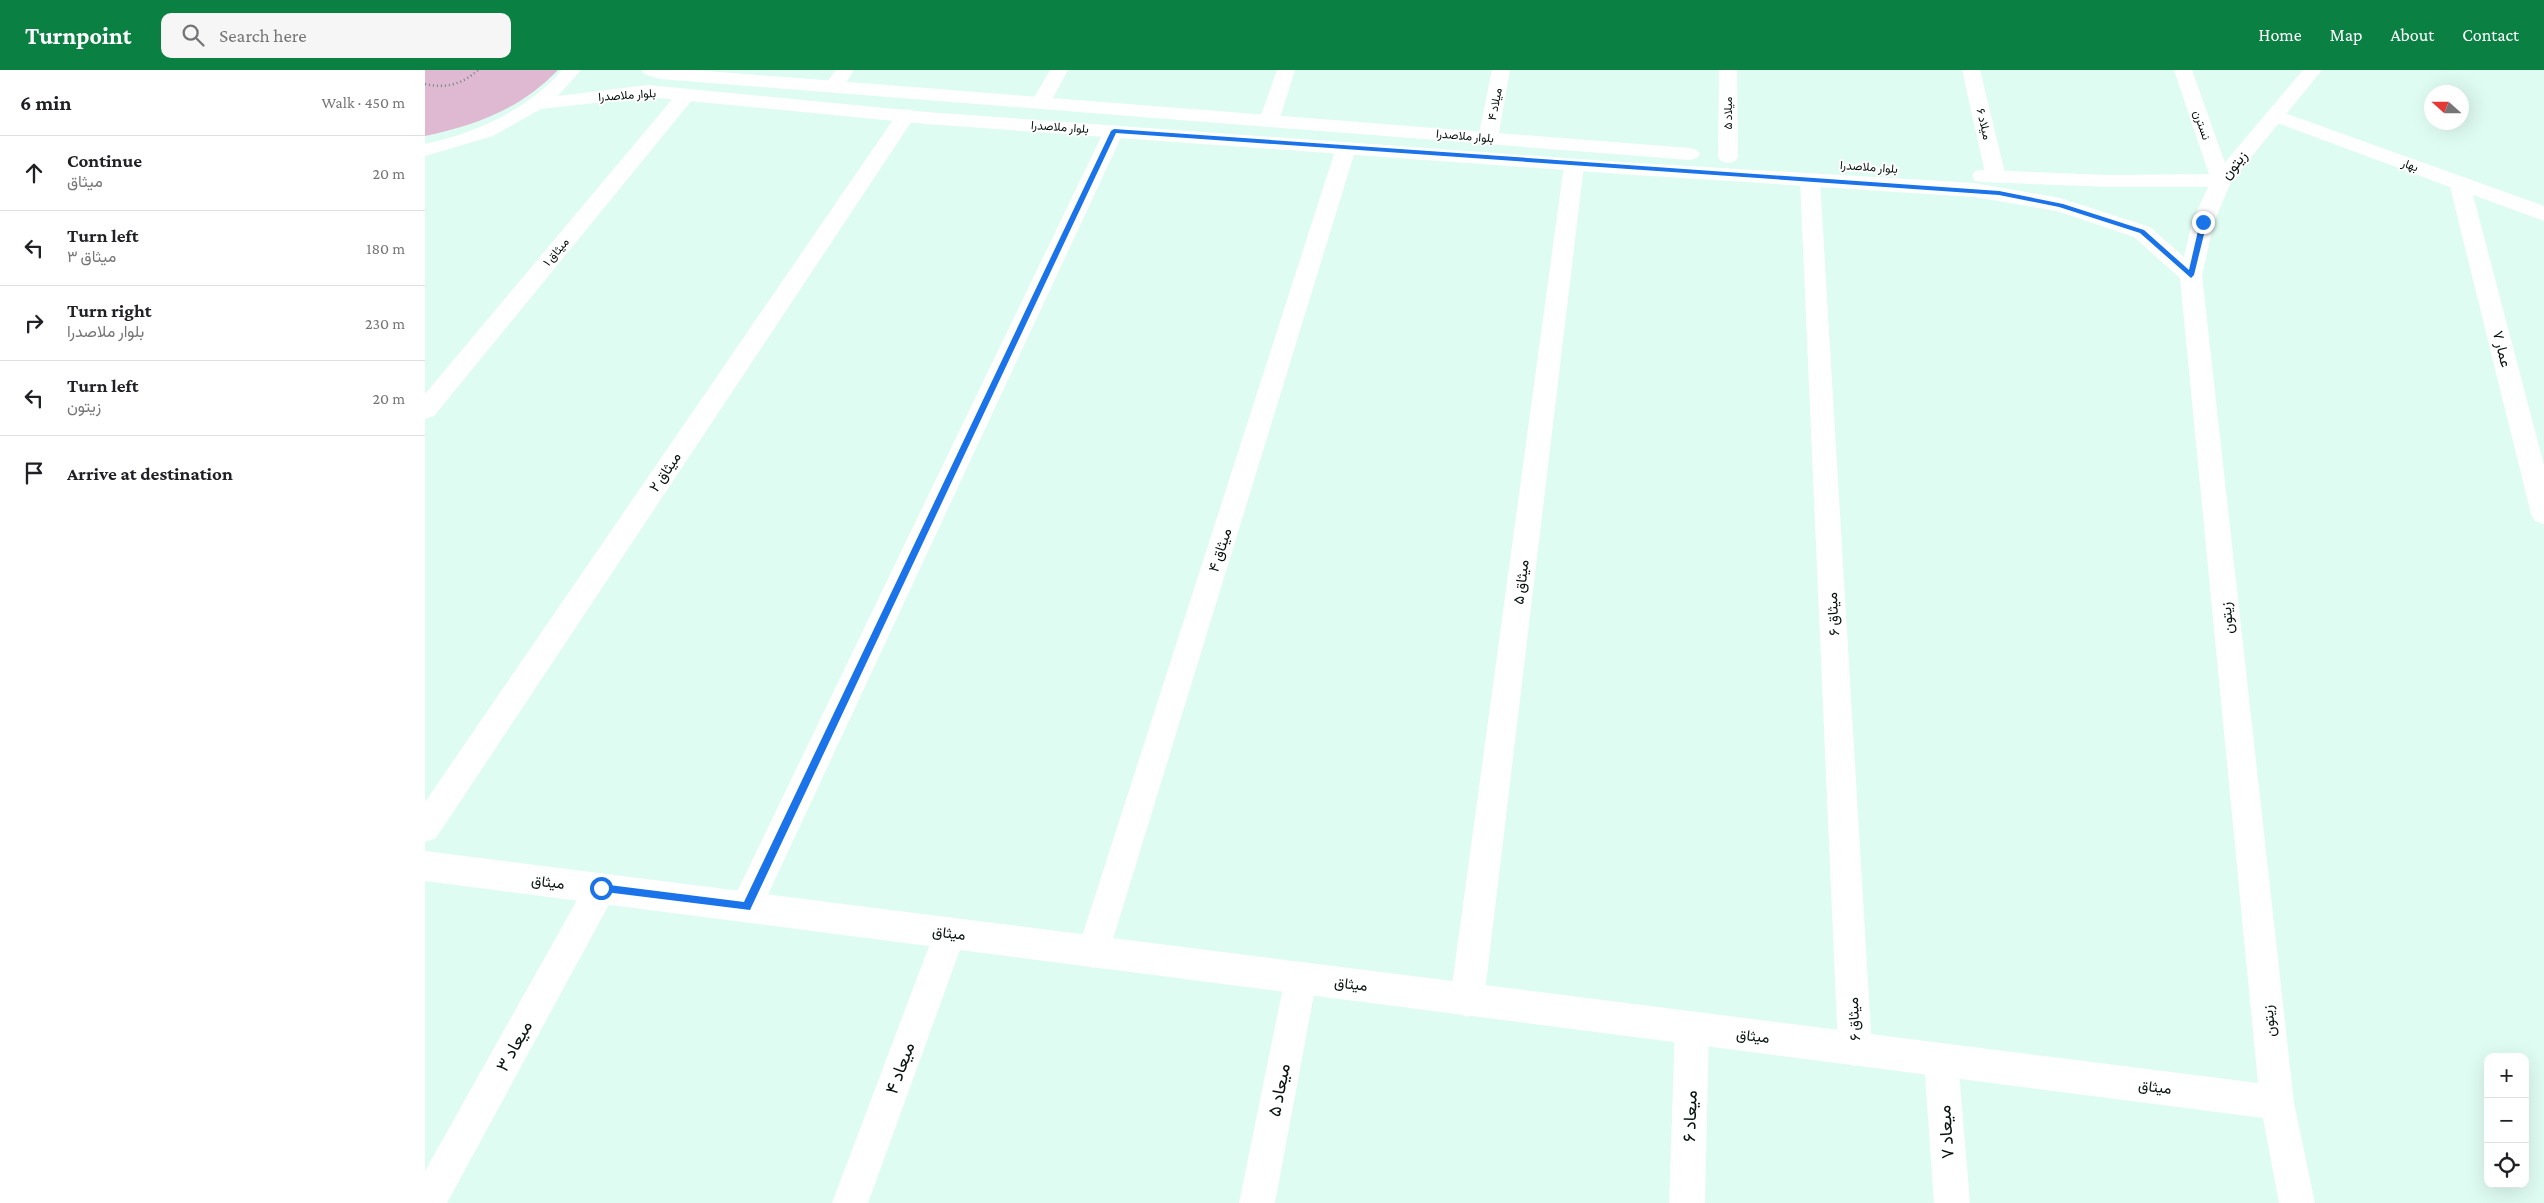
<!DOCTYPE html>
<html lang="en">
<head>
<meta charset="utf-8">
<style>
	:root { --surface:#fff; --page:#f6f6f6; --text:#202124; --muted:#757577; --line:#e0e0e0; --accent:#0b8043 }
	body { margin:0; font-family:"Crimson Pro",Vazirmatn,serif; background:var(--page); color:var(--text) }
	.controls { position:absolute; right:15px; bottom:15px; display:grid; overflow:hidden; border-radius:10px; box-shadow:0 5px 20px #0002 }
	.controls button { width:45px; height:45px; display:grid; place-items:center; padding:0; border:0; border-bottom:1px solid var(--line); background:var(--surface); color:var(--text); font:25px sans-serif }
	.compass { position:absolute; left:1999px; top:15px; width:45px; height:45px; border-radius:50%; background:var(--surface); box-shadow:0 5px 20px #0002; rotate:291deg }
	.stop { position:absolute; width:15px; height:15px; margin:-11px; border:4px solid #1a73e8; border-radius:50%; background:#fff }
	.stop.end { background:#1a73e8; border-color:#fff; box-shadow:0 1px 5px #0008 }
	.list { margin:0; padding:0; list-style:none }
	h2 { display:flex; justify-content:space-between; align-items:center; height:65px; margin:0; padding:0 20px; font-size:21px }
	h2 small { font-size:16px; font-weight:400; color:var(--muted) }
	.list li { display:grid; grid-template-columns:32px 1fr auto; gap:15px; align-items:center; box-sizing:border-box; height:75px; padding:0 20px; border-top:1px solid var(--line) }
	.list b { display:block; font-size:19px; white-space:nowrap }
	.list p { margin:0; font-size:16px; white-space:nowrap; color:var(--muted) }
	.list em { font-size:16px; font-style:normal; color:var(--muted) }
	.icon { flex:none; width:28px; height:28px; fill:none; stroke:currentColor; stroke-width:2; stroke-linecap:round; stroke-linejoin:round }
	.map { position:relative; flex:none; width:2119px; height:1133px; overflow:hidden }
	header { display:flex; align-items:center; gap:30px; box-sizing:border-box; height:70px; padding:0 25px; background:var(--accent); color:#fff }
	header strong { font-size:24px }
	nav { display:flex; gap:28px; margin-inline-start:auto; font-size:18px }
	.search { width:350px; height:45px; background:var(--page); display:flex; align-items:center; gap:12px; box-sizing:border-box; padding:0 18px; border-radius:10px; color:var(--muted); font-size:19px }
	main { display:flex }
	aside { flex:1; background:var(--surface) }
	.map>svg:first-child { display:block }
	.green { fill:#dfb8d2 }
	.lines { fill:none; stroke-linecap:round; stroke-linejoin:round }
	.path { stroke:#748882; stroke-width:2.5; stroke-dasharray:1 3; stroke-linecap:butt }
	.minor { fill:#fff; fill-rule:evenodd }
	.tertiary { fill:#fff; fill-rule:evenodd }
	.route { fill:#1a73e8 }
	.labels { text-anchor:middle; dominant-baseline:central; stroke-width:4; stroke-linejoin:round; paint-order:stroke }
	.far-street-label { font-size:12px; fill:#081310; stroke:#fff }
	.street-label { font-size:15px; fill:#081310; stroke:#fff }
	.near-street-label { font-size:18px; fill:#081310; stroke:#fff }
</style>
</head>
<body>
<header>
<strong>Turnpoint</strong>
<div class="search"><svg class="icon" aria-label="search" viewBox="0 0 24 24"><circle cx="10" cy="10" r="6"/><path d="M15 15l6 6"/></svg>Search here</div>
<nav><a>Home</a><a>Map</a><a>About</a><a>Contact</a></nav>
</header>
<main>
<aside>
<h2>6 min<small>Walk · 450 m</small></h2>
<ul class="list">
<li><svg class="icon" aria-label="ahead" viewBox="0 0 24 24"><path d="M12 20V5M6 11l6-6 6 6"/></svg><div><b>Continue</b><p>میثاق</p></div><em>20 m</em></li>
<li><svg class="icon" aria-label="left" viewBox="0 0 24 24"><path d="M17 20v-9H6M10 6l-5 5 5 5"/></svg><div><b>Turn left</b><p>میثاق ۳</p></div><em>180 m</em></li>
<li><svg class="icon" aria-label="right" viewBox="0 0 24 24"><path d="M7 20v-9h11M14 6l5 5-5 5"/></svg><div><b>Turn right</b><p>بلوار ملاصدرا</p></div><em>230 m</em></li>
<li><svg class="icon" aria-label="left" viewBox="0 0 24 24"><path d="M17 20v-9H6M10 6l-5 5 5 5"/></svg><div><b>Turn left</b><p>زیتون</p></div><em>20 m</em></li>
<li><svg class="icon" aria-label="arrive" viewBox="0 0 24 24"><path d="M6 21V4h12l-3 4 3 4H6"/></svg><div><b>Arrive at destination</b></div></li>
</ul>
</aside>
<div class="map">
<svg width="2119" height="1133" viewBox="0 0 2119 1133">
	<rect width="100%" height="100%" fill="#dffcf3"/>
	<path class="green" d="M0 0H133C95 39 52 55 0 66Z"/>
	<g class="lines">
		<path class="path" d="M0 14C20 19 38 14 53 0"/>
		<path class="minor" d="M411 0H429L416 20H402L399 16Z
			M625 0H643L623 37H609L606 33Z
			M852 0H870L854 51 851 55H837L834 51Z
			M1067 0H1085L1073 68 1070 72H1056L1053 68Z
			M1294 0H1312L1313 87 1310 91 1303 93 1296 91 1293 87Z
			M1537 0H1555L1581 107 1578 112 1571 113 1564 112 1561 107Z
			M1749 0H1767L1806 110 1803 115 1796 116 1789 115 1786 110Z
			M261 19 268 21 271 25 268 29 9 346 0 349V324L254 21Z
			M481 39 488 41 491 45 11 768 0 772V732L474 41Z
			M1851 40 2119 136V151L2048 125 2119 395V454L2110 451 2106 444 2025 117 1844 50 1841 46 1844 42Z
			M689 55 696 57 699 61 332 848 321 852 310 848 305 837 310 826 679 61 682 57Z
			M921 72 928 74 931 78 684 882 679 893 668 898 657 893 652 882 911 78 914 74Z
			M1149 89 1156 91 1159 95 1059 930 1054 942 1042 947 1030 942 1025 930 1139 95 1142 91Z
			M1385 104 1392 105 1395 110 1447 979 1442 991 1430 996 1418 991 1413 979 1375 110 1378 105Z
			M176 803 187 807 192 818 187 829 22 1133H0V1101L165 807Z
			M525 847 536 852 541 863 443 1133H407L509 863 514 852Z
			M876 892 888 896 892 908 850 1133H814L860 908 864 896Z
			M1267 941 1279 946 1284 958 1280 1133H1244L1250 958 1255 946Z
			M1516 973 1528 978 1533 990 1545 1133H1509L1499 990 1504 978Z"/>
		<path class="tertiary" d="M137 0H156L133 26 223 15 501 42 1196 92 1549 113 1635 128 1725 157 1759 187 1767 152 1783 117H1685L1557 112 1550 111 1547 106 1550 101 1557 100 1685 105 1790 104 1878 0H1897L1806 112 1789 152 1777 205 1869 1033 1890 1133H1854L1838 1048 0 811V781L1833 1013 1755 208 1709 167 1632 141 1549 127 1196 104 501 54 223 27 116 39 68 66 0 86V74C51 63 102 40 137 0Z
			M217 0H269L1265 78 1272 80 1275 84 1272 88 1265 90 235 9 219 4Z"/>
	</g>
	<path class="route" d="M689 59 1574 121 1638 134 1719 160 1764 200 1775 152 1778 150 1782 152 1769 205 1766 208 1715 163 1634 137 1574 125 691 63 325 840 172 821 171 818 176 814 319 832 686 61Z"/>
	<g class="labels">
		<g class="far-street-label">
			<text transform="translate(202 25) rotate(-4)">بلوار ملاصدرا</text>
			<text transform="translate(1070 34) rotate(-79)">میلاد ۴</text>
			<text transform="translate(1303 43) rotate(-90)">میلاد ۵</text>
			<text transform="translate(1559 54) rotate(77)">میلاد ۶</text>
			<text transform="translate(1777 55) rotate(71)">نسترن</text>
			<text transform="translate(635 57) rotate(4)">بلوار ملاصدرا</text>
			<text transform="translate(1040 66) rotate(5)">بلوار ملاصدرا</text>
			<text transform="translate(1985 95) rotate(20)">بهار</text>
			<text transform="translate(1444 97) rotate(4)">بلوار ملاصدرا</text>
			<text transform="translate(131 182) rotate(-50)">میثاق ۱</text>
		</g>
		<g class="street-label">
			<text transform="translate(1809 95) rotate(-51)">زیتون</text>
			<text transform="translate(2077 279) rotate(76)">عمار ۷</text>
			<text transform="translate(240 402) rotate(-56)">میثاق ۲</text>
			<text transform="translate(795 480) rotate(-72)">میثاق ۴</text>
			<text transform="translate(1096 512) rotate(-83)">میثاق ۵</text>
			<text transform="translate(1408 544) rotate(-93)">میثاق ۶</text>
			<text transform="translate(1802 548) rotate(-96)">زیتون</text>
			<text transform="translate(123 812) rotate(7)">میثاق</text>
			<text transform="translate(524 863) rotate(7)">میثاق</text>
			<text transform="translate(926 914) rotate(7)">میثاق</text>
			<text transform="translate(1429 949) rotate(-93)">میثاق ۶</text>
			<text transform="translate(1844 951) rotate(-96)">زیتون</text>
			<text transform="translate(1328 966) rotate(7)">میثاق</text>
			<text transform="translate(1730 1017) rotate(7)">میثاق</text>
		</g>
		<g class="near-street-label">
			<text transform="translate(89 976) rotate(-61)">میعاد ۳</text>
			<text transform="translate(475 998) rotate(-70)">میعاد ۴</text>
			<text transform="translate(854 1020) rotate(-79)">میعاد ۵</text>
			<text transform="translate(1265 1046) rotate(-88)">میعاد ۶</text>
			<text transform="translate(1521 1062) rotate(-94)">میعاد ۷</text>
		</g>
	</g>
</svg>
<div class="controls">
<button>+</button>
<button>−</button>
<button><svg class="icon" aria-label="locate" viewBox="0 0 24 24"><circle cx="12" cy="12" r="6"/><path d="M12 2v4M12 18v4M2 12h4M18 12h4"/></svg></button>
</div>
<svg class="compass" viewBox="-18 -18 36 36"><path d="M0-13l5 13h-10z" fill="#e53935"/><path d="M0 13l5-13h-10z" fill="#757577"/></svg>
<div class="stop" style="left:176px;top:818px"></div>
<div class="stop end" style="left:1778px;top:152px"></div>
</div>
</main>
</body>
</html>
